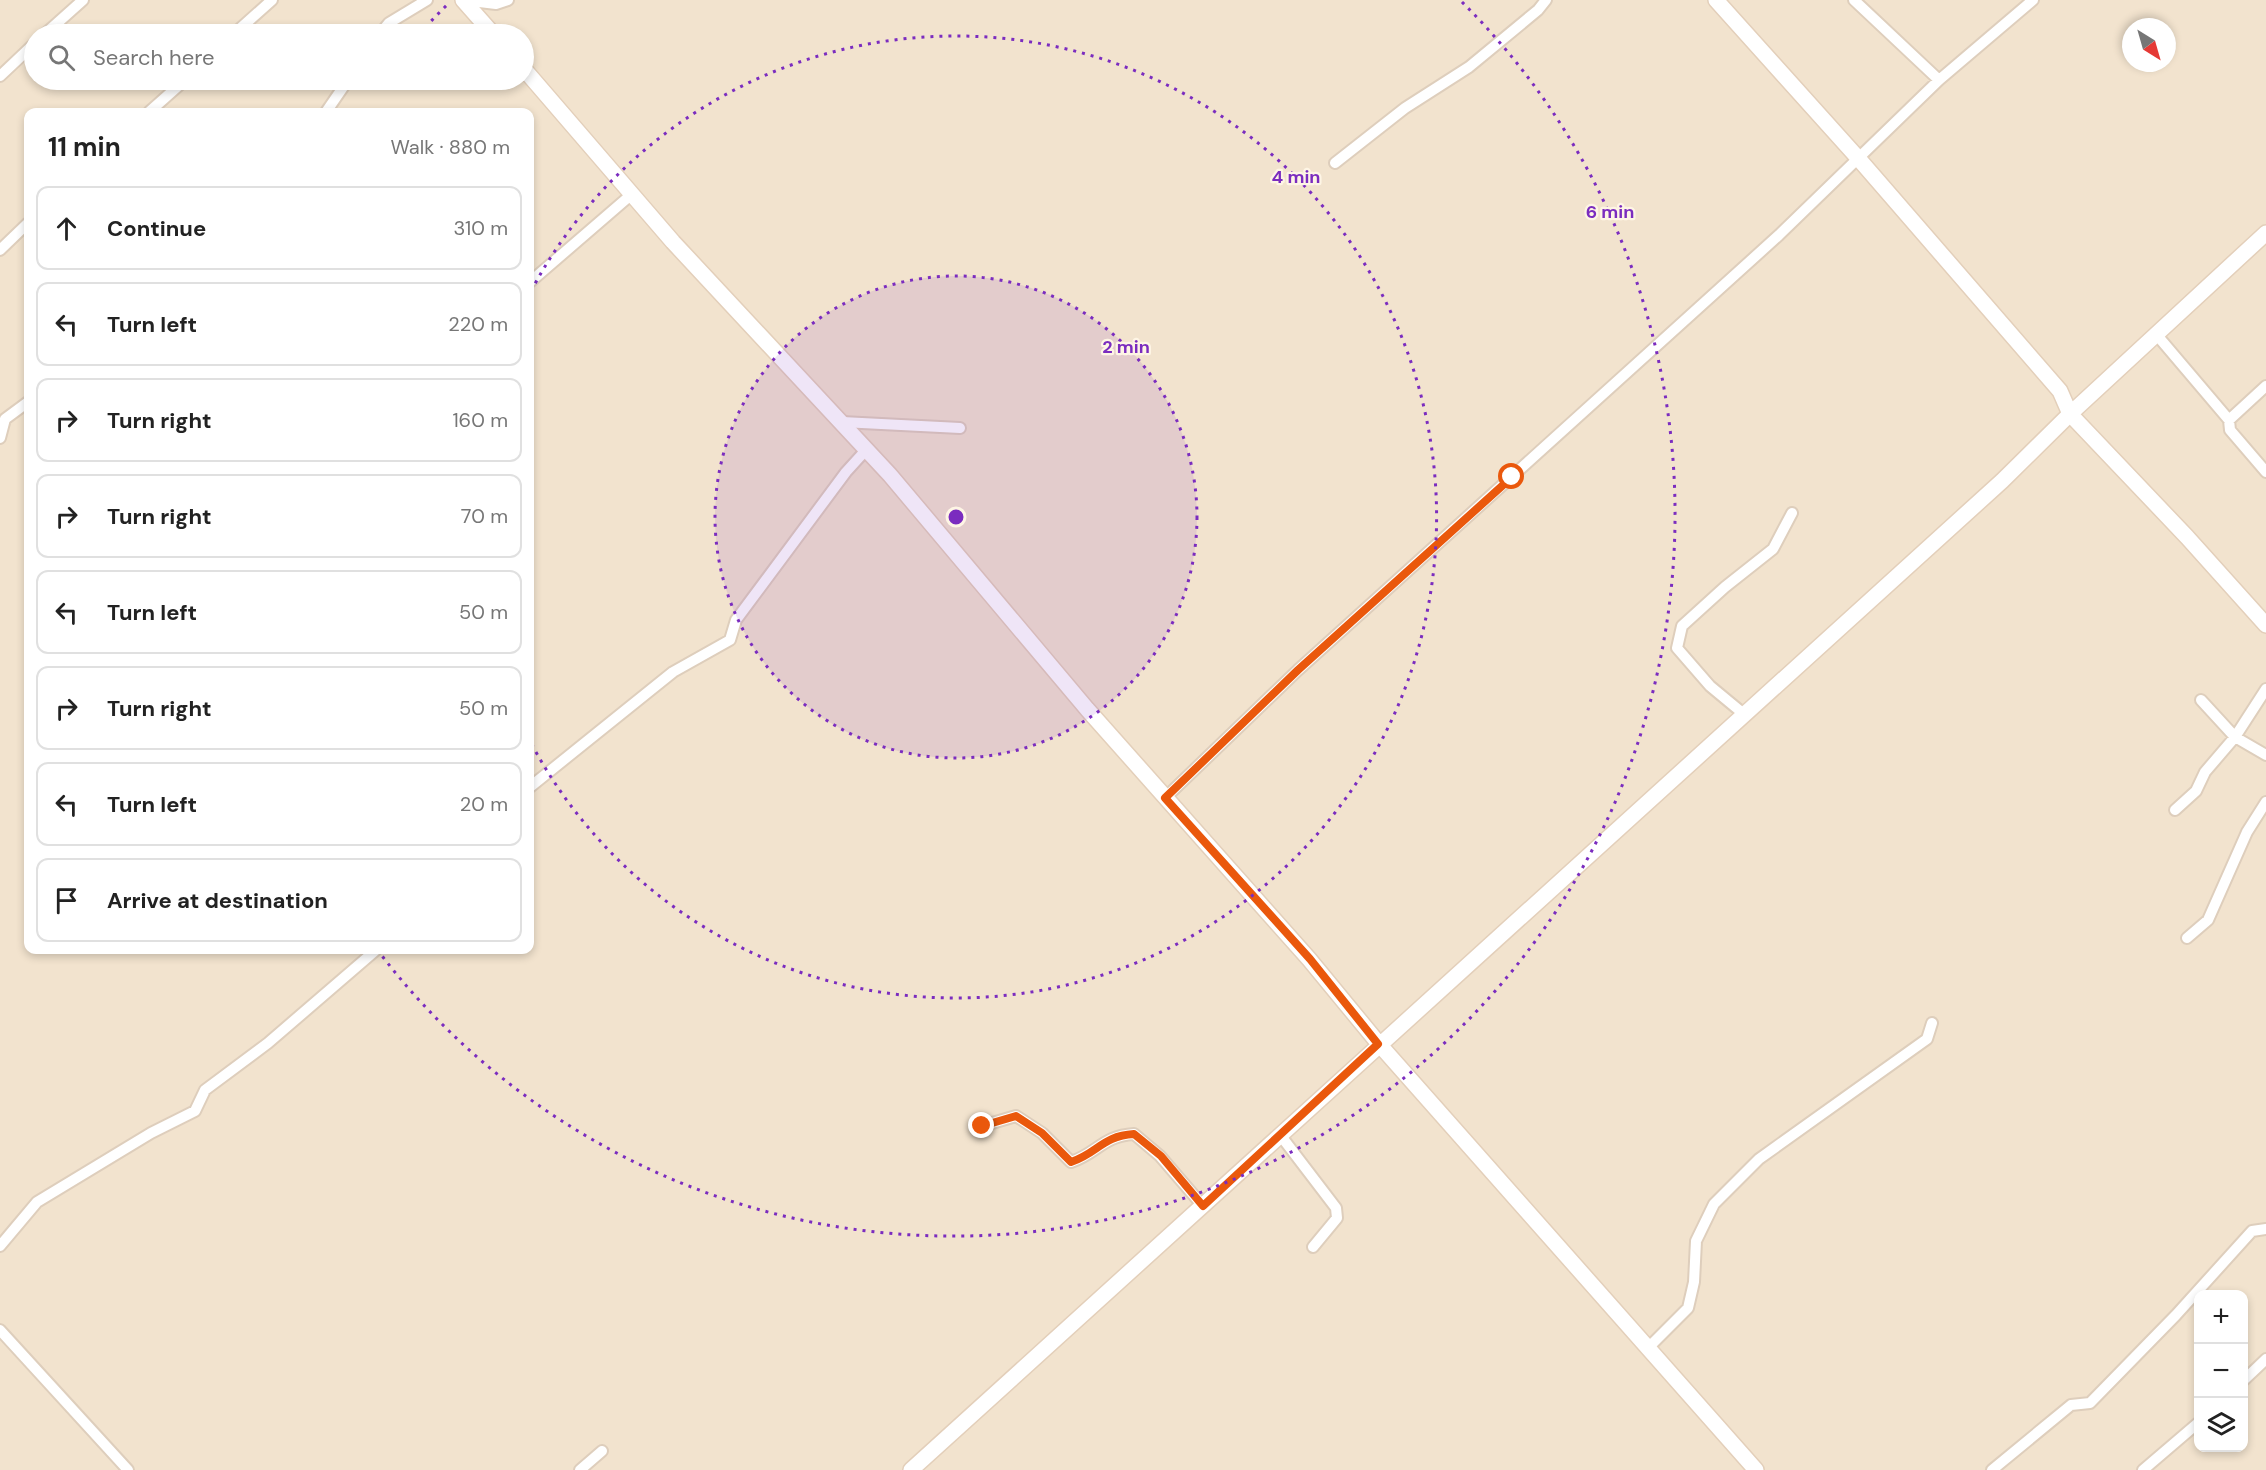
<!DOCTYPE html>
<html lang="en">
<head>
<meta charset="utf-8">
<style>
	:root { --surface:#fff; --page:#f6f6f6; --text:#222; --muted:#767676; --line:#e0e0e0 }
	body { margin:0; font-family:"DM Sans",sans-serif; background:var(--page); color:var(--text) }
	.controls { position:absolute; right:18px; bottom:18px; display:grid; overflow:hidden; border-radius:12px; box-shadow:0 3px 9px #0003 }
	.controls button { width:54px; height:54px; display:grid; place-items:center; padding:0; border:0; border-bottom:2px solid var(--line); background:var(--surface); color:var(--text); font:30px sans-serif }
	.compass { position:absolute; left:2122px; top:18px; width:54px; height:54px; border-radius:50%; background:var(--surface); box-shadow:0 3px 9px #0003; rotate:143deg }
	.stop { position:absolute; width:18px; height:18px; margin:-14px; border:4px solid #ea580c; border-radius:50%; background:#fff }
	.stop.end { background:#ea580c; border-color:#fff; box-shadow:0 2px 6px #0008 }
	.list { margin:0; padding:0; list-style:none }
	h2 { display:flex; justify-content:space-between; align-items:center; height:78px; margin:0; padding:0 24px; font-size:26px }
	h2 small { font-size:20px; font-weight:400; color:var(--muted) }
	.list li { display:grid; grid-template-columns:39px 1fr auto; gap:18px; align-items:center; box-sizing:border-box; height:84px; margin:0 12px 12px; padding:0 12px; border:2px solid var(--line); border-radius:12px }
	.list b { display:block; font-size:22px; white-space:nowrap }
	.list em { font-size:20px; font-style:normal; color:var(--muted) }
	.icon { flex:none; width:33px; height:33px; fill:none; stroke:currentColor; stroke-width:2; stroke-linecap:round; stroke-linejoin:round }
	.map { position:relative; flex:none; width:2266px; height:1470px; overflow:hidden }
	.search { position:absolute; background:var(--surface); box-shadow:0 3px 9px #0003; left:24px; top:24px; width:510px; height:66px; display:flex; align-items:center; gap:15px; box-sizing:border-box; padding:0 21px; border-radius:33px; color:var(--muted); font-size:22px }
	.panel { position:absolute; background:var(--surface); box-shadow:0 3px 9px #0003; left:24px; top:108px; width:510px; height:846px; border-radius:12px }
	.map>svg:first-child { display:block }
	.residential { fill:#f2e3ce; fill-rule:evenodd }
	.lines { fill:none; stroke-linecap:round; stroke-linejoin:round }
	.street-casing { stroke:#decebc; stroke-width:14 }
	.secondary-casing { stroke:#e3cfba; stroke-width:18 }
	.street { stroke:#fff; stroke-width:10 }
	.secondary { stroke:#fff; stroke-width:15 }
	.route { stroke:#ea580c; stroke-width:8 }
	.ring { fill:none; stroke:#7b2cbf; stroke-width:3; stroke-dasharray:3 6 }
	.centre { fill:#7b2cbf; stroke:#fef5e5; stroke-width:3 }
	.ring-label { font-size:18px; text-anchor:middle; font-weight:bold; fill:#7b2cbf; stroke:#fef5e5; stroke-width:4.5; stroke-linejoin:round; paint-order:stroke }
</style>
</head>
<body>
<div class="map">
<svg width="2266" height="1470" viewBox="0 0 2266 1470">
	<rect width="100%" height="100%" fill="#fbf1df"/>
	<path class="residential" d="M0 0H2266V1470H0ZM2131 27H2167V63H2131ZM34 34H524V80H34ZM28 112H530V950H28ZM2198 1294H2244V1448H2198Z"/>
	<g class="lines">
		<g class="street-casing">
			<path id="street" d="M463 0 496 4 508 0
				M1854 0 1939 80
				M45 34 83 0
				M234 34 272 0
				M380 34 389 23 427 0
				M0 76 34 44
				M149 112 185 80
				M326 112 348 80
				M1335 163 1405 108 1469 67 1538 10 1546 0
				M0 250 28 223
				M530 282 632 194
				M2156 334 2229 420 2230 430 2266 472
				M2229 420 2266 386
				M842 422 960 428
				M0 438 5 419 28 402
				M2201 700 2235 737 2266 755
				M1745 715 1710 686 1677 648 1682 626 1725 587 1773 549 1792 513
				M530 787 673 672 730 640 736 620 846 472 866 450
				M1165 798 1298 670 1779 235 1939 80 2033 0
				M2175 810 2196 791 2205 772 2235 737 2266 689
				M2187 938 2208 920 2247 832 2266 802
				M982 1126 1016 1116 1042 1133 1071 1162C1098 1153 1102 1136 1134 1134L1160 1156 1203 1206
				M1281 1136 1336 1208 1337 1218 1313 1247
				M0 1246 37 1202 151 1133 195 1111 205 1090 268 1043 376 950
				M0 1330 128 1470
				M1649 1347 1688 1308 1694 1282 1696 1241 1714 1204 1759 1159 1927 1039 1932 1023
				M2244 1380 2266 1359
				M580 1470 602 1451
				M1992 1470 2071 1405 2090 1403 2176 1315 2252 1231 2266 1229
				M2143 1470 2198 1423"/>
		</g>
		<g class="secondary-casing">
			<path id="secondary" d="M463 0 493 34
				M1716 0 1858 158 2060 391 2070 414 2187 537 2266 625
				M524 69 673 242 890 475 1087 709 1309 959 1379 1044 1756 1470
				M911 1470 2002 481 2070 414 2266 233"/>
		</g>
		<use href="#street" class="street"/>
		<use href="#secondary" class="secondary"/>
	</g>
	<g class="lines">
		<path class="route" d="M982 1126 1016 1116 1042 1133 1071 1162C1098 1153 1102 1136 1134 1134L1161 1156 1203 1206 1378 1044 1310 959 1165 798 1298 670 1512 477"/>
	</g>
	<circle cx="956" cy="517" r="241" fill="#7b2cbf" fill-opacity=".12"/>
	<g class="ring">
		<circle cx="956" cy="517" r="241"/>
		<path d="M531 291A481 481 0 1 1 531 743"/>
		<path d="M419 34A722 722 0 0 1 450 2M1462 2A722 722 0 1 1 379 952"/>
	</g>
	<circle cx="956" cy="517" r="9" class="centre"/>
	<g class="ring-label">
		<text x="1296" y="183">4 min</text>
		<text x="1610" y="218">6 min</text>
		<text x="1126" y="353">2 min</text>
	</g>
</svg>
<div class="controls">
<button>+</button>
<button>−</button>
<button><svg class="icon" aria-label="layers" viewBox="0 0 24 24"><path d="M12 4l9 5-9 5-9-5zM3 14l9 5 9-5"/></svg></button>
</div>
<svg class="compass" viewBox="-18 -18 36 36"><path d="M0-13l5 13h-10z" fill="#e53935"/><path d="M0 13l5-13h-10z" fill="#767676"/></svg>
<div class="stop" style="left:1512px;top:477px"></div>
<div class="stop end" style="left:982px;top:1126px"></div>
<div class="search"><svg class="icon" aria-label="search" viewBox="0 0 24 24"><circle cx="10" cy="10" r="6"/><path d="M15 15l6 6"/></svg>Search here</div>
<section class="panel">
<h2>11 min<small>Walk · 880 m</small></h2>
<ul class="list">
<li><svg class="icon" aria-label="ahead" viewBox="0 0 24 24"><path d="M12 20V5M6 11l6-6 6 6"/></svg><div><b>Continue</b></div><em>310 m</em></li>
<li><svg class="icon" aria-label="left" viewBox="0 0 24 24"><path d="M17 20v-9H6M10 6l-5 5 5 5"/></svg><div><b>Turn left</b></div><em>220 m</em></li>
<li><svg class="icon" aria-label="right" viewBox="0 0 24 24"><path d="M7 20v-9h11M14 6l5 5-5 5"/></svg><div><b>Turn right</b></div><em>160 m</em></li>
<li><svg class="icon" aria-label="right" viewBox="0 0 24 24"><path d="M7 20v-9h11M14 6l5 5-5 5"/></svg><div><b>Turn right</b></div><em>70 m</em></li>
<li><svg class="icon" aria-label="left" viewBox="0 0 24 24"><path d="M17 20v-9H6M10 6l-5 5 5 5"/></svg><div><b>Turn left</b></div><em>50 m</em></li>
<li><svg class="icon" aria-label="right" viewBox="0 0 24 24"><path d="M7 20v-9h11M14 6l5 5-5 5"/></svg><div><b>Turn right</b></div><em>50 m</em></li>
<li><svg class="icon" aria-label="left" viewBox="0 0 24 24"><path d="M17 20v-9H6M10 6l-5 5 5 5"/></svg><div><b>Turn left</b></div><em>20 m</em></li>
<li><svg class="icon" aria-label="arrive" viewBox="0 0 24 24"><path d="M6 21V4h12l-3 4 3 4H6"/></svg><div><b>Arrive at destination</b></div></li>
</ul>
</section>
</div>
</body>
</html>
